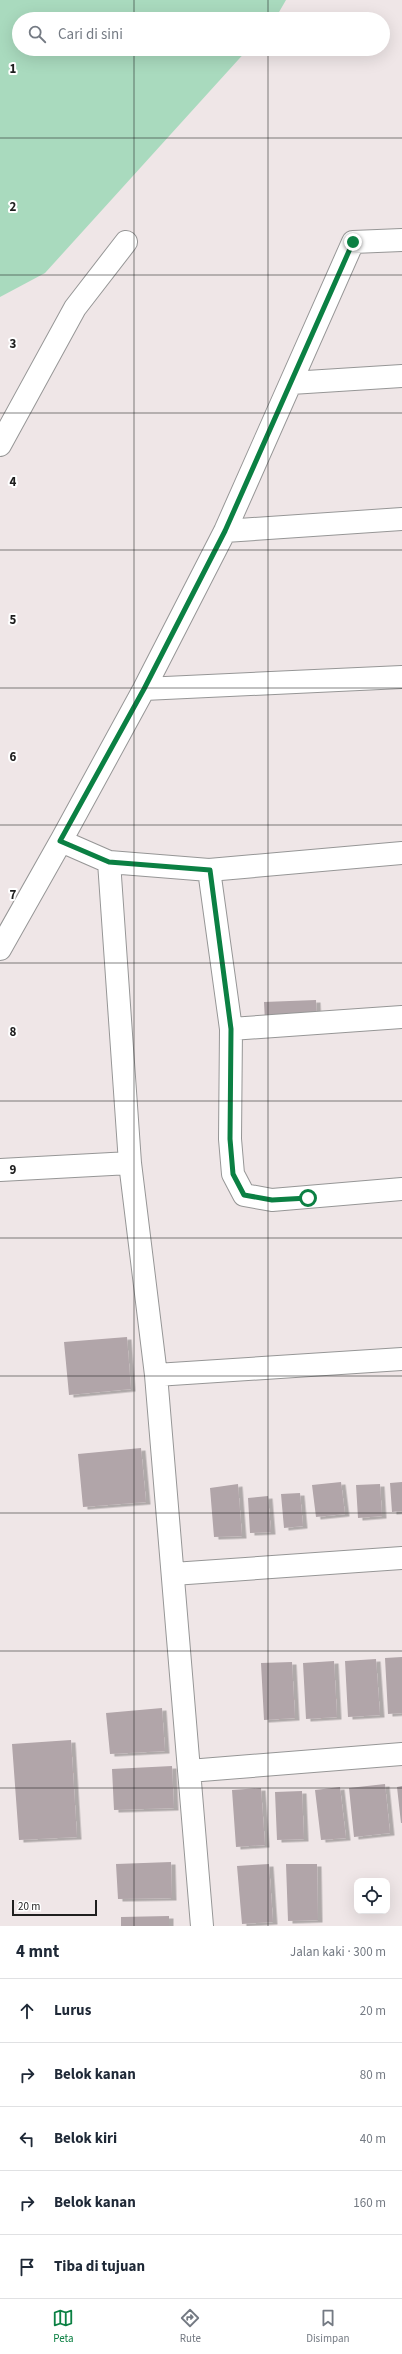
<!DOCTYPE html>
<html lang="id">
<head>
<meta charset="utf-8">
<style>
	:root { --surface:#fff; --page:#f2f2f3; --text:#1f2937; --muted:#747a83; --line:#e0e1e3; --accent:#0b8043 }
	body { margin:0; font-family:"Source Sans 3",sans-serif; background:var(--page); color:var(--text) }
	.controls { position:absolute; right:12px; bottom:12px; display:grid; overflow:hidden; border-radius:8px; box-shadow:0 4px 16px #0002 }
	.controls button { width:36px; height:36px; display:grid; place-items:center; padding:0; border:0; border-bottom:1px solid var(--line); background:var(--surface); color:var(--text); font:20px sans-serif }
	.scale { position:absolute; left:12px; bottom:10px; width:85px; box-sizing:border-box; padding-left:4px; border:2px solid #1f1f1f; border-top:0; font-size:11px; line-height:14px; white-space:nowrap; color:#1f1f1f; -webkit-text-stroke:3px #fff; paint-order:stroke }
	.stop { position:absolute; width:12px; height:12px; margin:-9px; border:3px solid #0b8043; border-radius:50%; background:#fff }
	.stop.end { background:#0b8043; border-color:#fff; box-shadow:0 1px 4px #0008 }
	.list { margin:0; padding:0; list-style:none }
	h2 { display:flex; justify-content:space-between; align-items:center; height:52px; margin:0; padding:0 16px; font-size:17px }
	h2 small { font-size:13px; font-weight:400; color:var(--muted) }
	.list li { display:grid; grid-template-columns:26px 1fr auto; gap:12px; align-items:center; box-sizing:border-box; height:64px; padding:0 16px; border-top:1px solid var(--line) }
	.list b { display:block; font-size:15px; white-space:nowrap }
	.list em { font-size:13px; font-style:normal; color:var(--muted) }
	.icon { flex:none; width:22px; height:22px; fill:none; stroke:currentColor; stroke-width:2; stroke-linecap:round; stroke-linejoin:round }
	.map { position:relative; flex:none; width:402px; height:1926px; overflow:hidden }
	.search { position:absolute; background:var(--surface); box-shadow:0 4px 16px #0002; left:12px; right:12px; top:12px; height:44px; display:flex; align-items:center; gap:10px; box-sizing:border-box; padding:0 14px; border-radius:22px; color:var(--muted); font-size:15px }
	.sheet { height:372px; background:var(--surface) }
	nav { display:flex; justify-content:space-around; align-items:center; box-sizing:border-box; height:56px; border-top:1px solid var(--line); background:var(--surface); font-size:11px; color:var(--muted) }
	nav a { display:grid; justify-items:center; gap:2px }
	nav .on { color:var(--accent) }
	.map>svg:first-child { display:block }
	.water { fill:#a9dabe }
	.building { fill:#b1a5a9; filter:url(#shadow) }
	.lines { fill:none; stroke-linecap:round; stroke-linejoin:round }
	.minor-casing { stroke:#969696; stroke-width:24 }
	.minor { stroke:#fff; stroke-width:22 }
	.route { stroke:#0b8043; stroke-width:5 }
	.grid { fill:none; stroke:#1f1f1f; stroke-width:1; stroke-opacity:0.55 }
	.grid-label { font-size:13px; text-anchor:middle; font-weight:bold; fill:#1f1f1f; stroke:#fff; stroke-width:4; stroke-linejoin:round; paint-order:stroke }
</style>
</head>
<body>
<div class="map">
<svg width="402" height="1926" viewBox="0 0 402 1926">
	<defs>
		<filter id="shadow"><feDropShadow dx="4.5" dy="2.5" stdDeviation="0" flood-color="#0004"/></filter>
	</defs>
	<rect width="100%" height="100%" fill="#efe6e7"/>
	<path class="water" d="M0 0H286L275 19H19V49H248L45 273 0 297Z"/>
	<path class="building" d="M316 1000 317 1020 265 1022 264 1002Z
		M127 1337 131 1389 69 1395 64 1342Z
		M141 1448 146 1502 83 1507 78 1454Z
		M341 1482 345 1514 316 1517 312 1485Z
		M402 1482V1511L392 1512 390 1483Z
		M238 1484 242 1536 214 1537 210 1488Z
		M380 1484 382 1516 358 1518 356 1485Z
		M300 1493 303 1526 284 1528 281 1494Z
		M268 1496 271 1532 250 1533 248 1498Z
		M402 1657V1713L388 1714 385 1658Z
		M376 1659 380 1715 348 1717 345 1661Z
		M334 1661 337 1717 306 1719 303 1663Z
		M292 1662 295 1718 264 1720 261 1663Z
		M162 1708 165 1751 110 1754 106 1713Z
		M71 1740 77 1837 19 1840 12 1744Z
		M172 1766 174 1808 114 1810 112 1769Z
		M385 1784 390 1833 354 1837 349 1788Z
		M402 1786V1823H401L397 1787Z
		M340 1787 346 1838 321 1840 315 1790Z
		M261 1788 265 1845 236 1847 232 1790Z
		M302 1791 304 1839 277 1840 275 1792Z
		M171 1862 172 1898 118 1899 116 1864Z
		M269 1864 273 1922 242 1924 237 1866Z
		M286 1864H317L318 1920 288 1921Z
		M169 1916V1926H121V1917Z"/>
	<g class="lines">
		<g class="minor-casing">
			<path id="minor" d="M291 383 402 376
				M0 445 75 308 126 242
				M225 531 402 519
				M144 689 402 677
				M61 841 144 689 225 531 353 242 402 240
				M209 870 231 1029 230 1139 233 1174 244 1195 272 1200 402 1189
				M0 949 61 841 109 862 209 870 402 853
				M231 1029 402 1017
				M130 1163 156 1375 202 1926
				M0 1170 130 1163 109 862
				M156 1375 402 1359
				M173 1574 402 1558
				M189 1771 402 1754"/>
		</g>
		<use href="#minor" class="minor"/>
	</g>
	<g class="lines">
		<path class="route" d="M308 1198 272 1200 244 1195 233 1174 230 1139 231 1029 210 870 109 862 60 841 144 689 225 531 353 242"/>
	</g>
	<path class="grid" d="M134 0V19M268 0V19M134 49V1926M268 49V1926M0 138H402M0 275H402M0 413H402M0 550H402M0 688H402M0 825H402M0 963H402M0 1101H402M0 1238H402M0 1376H402M0 1513H402M0 1651H402M0 1788H402"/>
	<g class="grid-label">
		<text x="13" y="73">1</text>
		<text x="13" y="211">2</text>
		<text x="13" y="348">3</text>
		<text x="13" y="486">4</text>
		<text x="13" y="624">5</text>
		<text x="13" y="761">6</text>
		<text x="13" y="899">7</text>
		<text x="13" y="1036">8</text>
		<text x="13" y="1174">9</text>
	</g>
</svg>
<div class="controls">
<button><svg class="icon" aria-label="locate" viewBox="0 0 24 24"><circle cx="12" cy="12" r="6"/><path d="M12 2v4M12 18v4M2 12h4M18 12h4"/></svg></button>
</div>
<div class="scale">20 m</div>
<div class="stop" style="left:308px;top:1198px"></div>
<div class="stop end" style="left:353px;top:242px"></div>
<div class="search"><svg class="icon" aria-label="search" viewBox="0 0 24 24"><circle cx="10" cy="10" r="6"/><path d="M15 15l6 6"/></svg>Cari di sini</div>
</div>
<section class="sheet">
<h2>4 mnt<small>Jalan kaki · 300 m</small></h2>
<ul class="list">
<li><svg class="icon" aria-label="ahead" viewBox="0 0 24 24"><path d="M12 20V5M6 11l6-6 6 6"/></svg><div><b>Lurus</b></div><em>20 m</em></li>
<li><svg class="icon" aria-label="right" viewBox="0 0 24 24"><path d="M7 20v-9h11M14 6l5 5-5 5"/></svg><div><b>Belok kanan</b></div><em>80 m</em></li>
<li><svg class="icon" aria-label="left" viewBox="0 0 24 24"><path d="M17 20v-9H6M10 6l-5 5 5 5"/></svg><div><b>Belok kiri</b></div><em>40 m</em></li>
<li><svg class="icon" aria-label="right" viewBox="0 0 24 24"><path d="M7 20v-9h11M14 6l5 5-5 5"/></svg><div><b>Belok kanan</b></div><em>160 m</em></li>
<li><svg class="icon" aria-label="arrive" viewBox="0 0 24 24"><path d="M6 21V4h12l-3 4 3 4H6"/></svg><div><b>Tiba di tujuan</b></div></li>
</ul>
</section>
<nav>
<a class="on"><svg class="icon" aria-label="map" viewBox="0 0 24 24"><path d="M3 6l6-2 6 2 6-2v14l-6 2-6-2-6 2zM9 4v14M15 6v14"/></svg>Peta</a>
<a><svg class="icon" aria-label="directions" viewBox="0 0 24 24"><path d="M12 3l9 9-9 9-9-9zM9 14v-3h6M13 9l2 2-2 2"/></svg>Rute</a>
<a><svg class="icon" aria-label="saved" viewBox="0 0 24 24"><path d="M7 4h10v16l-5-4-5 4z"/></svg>Disimpan</a>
</nav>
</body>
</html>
